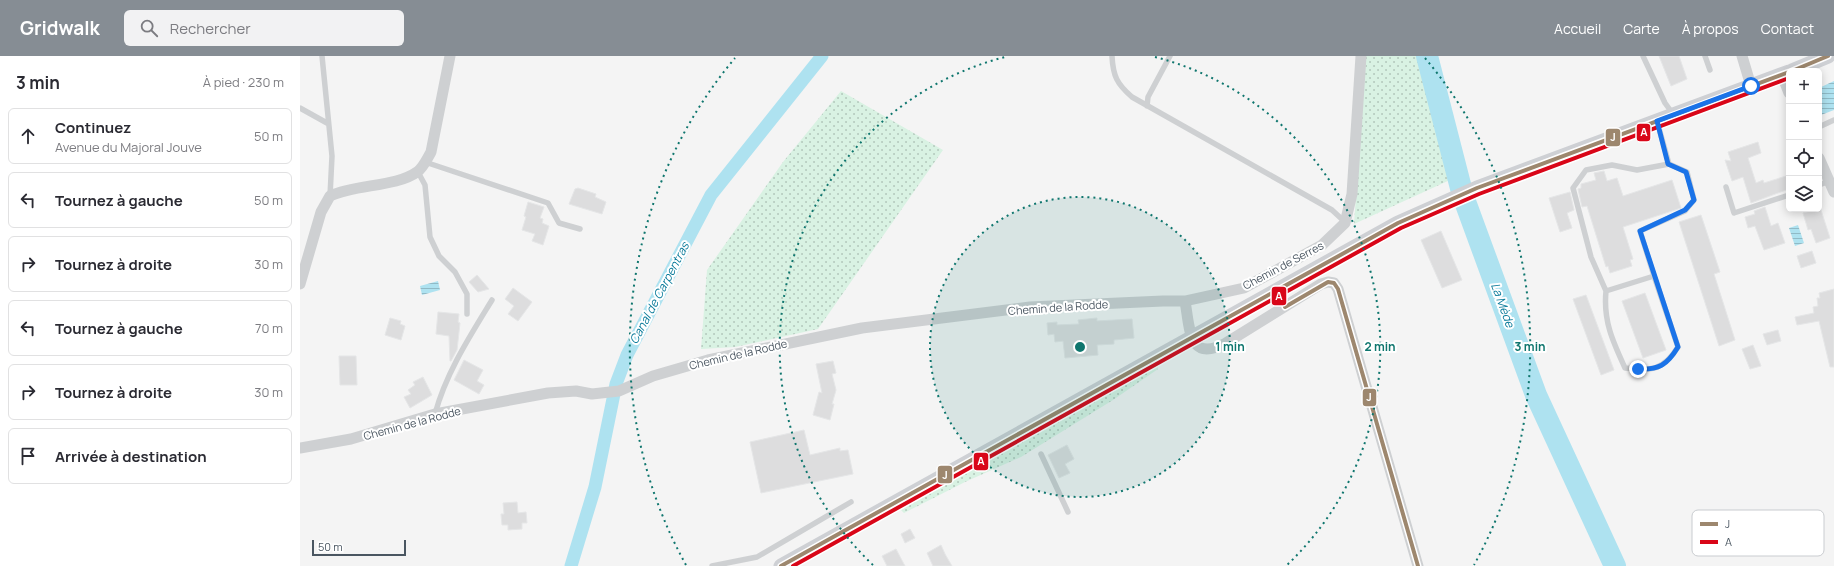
<!DOCTYPE html>
<html lang="fr">
<head>
<meta charset="utf-8">
<style>
	:root { --surface:#fff; --page:#f2f2f3; --text:#2b2b33; --muted:#7c7c81; --line:#e1e1e2; --accent:#868d94 }
	body { margin:0; font-family:Manrope,sans-serif; background:var(--page); color:var(--text) }
	.controls { position:absolute; right:12px; top:12px; display:grid; overflow:hidden; border-radius:6px; box-shadow:0 2px 10px #0003 }
	.controls button { width:36px; height:36px; display:grid; place-items:center; padding:0; border:0; border-bottom:1px solid var(--line); background:var(--surface); color:var(--text); font:20px sans-serif }
	.scale { position:absolute; left:12px; bottom:10px; width:94px; box-sizing:border-box; padding-left:4px; border:2px solid #4a5661; border-top:0; font-size:11px; line-height:14px; white-space:nowrap; color:#4a5661; -webkit-text-stroke:3px #fff; paint-order:stroke }
	.stop { position:absolute; width:12px; height:12px; margin:-9px; border:3px solid #1a73e8; border-radius:50%; background:#fff }
	.stop.end { background:#1a73e8; border-color:#fff; box-shadow:0 1px 4px #0008 }
	.list { margin:0; padding:0; list-style:none }
	h2 { display:flex; justify-content:space-between; align-items:center; height:52px; margin:0; padding:0 16px; font-size:17px }
	h2 small { font-size:13px; font-weight:400; color:var(--muted) }
	.list li { display:grid; grid-template-columns:26px 1fr auto; gap:12px; align-items:center; box-sizing:border-box; height:56px; margin:0 8px 8px; padding:0 8px; border:1px solid var(--line); border-radius:6px }
	.list b { display:block; font-size:15px; white-space:nowrap }
	.list p { margin:0; font-size:13px; white-space:nowrap; color:var(--muted) }
	.list em { font-size:13px; font-style:normal; color:var(--muted) }
	.icon { flex:none; width:22px; height:22px; fill:none; stroke:currentColor; stroke-width:2; stroke-linecap:round; stroke-linejoin:round }
	.map { position:relative; flex:none; width:1534px; height:510px; overflow:hidden }
	header { display:flex; align-items:center; gap:24px; box-sizing:border-box; height:56px; padding:0 20px; background:var(--accent); color:#fff }
	header strong { font-size:19px }
	nav { display:flex; gap:22px; margin-inline-start:auto; font-size:14px }
	.search { width:280px; height:36px; background:var(--page); display:flex; align-items:center; gap:10px; box-sizing:border-box; padding:0 14px; border-radius:6px; color:var(--muted); font-size:15px }
	main { display:flex }
	aside { flex:1; background:var(--surface) }
	.map>svg:first-child { display:block }
	.green { fill:url(#green-dots) }
	.water { fill:url(#water-rules) }
	.lines { fill:none; stroke-linecap:round; stroke-linejoin:round }
	.canal { stroke:#aee2f0; stroke-width:13 }
	.river { stroke:#aee2f0; stroke-width:22 }
	.building { fill:#ddddde; stroke:#e5e6e7 }
	.service { stroke:#ced0d2; stroke-width:5.5 }
	.minor { stroke:#ced0d2; stroke-width:11 }
	.secondary { stroke:#ced0d4; stroke-width:15 }
	.bus-1-casing { stroke:#fff; stroke-width:7 }
	.bus-2-casing { stroke:#fff; stroke-width:7 }
	.bus-1 { stroke:#9d876e; stroke-width:4 }
	.bus-2 { stroke:#d90618; stroke-width:4 }
	.route { stroke:#1a73e8; stroke-width:5 }
	.ring { fill:none; stroke:#0f766e; stroke-width:2; stroke-dasharray:2 4 }
	.labels { text-anchor:middle; dominant-baseline:central; stroke-width:4; stroke-linejoin:round; paint-order:stroke }
	.street-label { font-size:11px; fill:#4a5661; stroke:#fff }
	.water-label { font-size:12px; font-style:italic; fill:#0c7c9b; stroke:#fff }
	.key { fill:#fff; stroke:#c9ccd0; stroke-width:1 }
	.key-label { font-size:11px; fill:#4a5661 }
	.centre { fill:#0f766e; stroke:#fff; stroke-width:2 }
	.ring-label { font-size:12px; text-anchor:middle; font-weight:bold; fill:#0f766e; stroke:#fff; stroke-width:4; stroke-linejoin:round; paint-order:stroke }
	.line-badge { stroke:#fff; stroke-width:1.5 }
	.badge-label { font-size:11px; text-anchor:middle; font-weight:bold; fill:#fff }
</style>
</head>
<body>
<header>
<strong>Gridwalk</strong>
<div class="search"><svg class="icon" aria-label="search" viewBox="0 0 24 24"><circle cx="10" cy="10" r="6"/><path d="M15 15l6 6"/></svg>Rechercher</div>
<nav><a>Accueil</a><a>Carte</a><a>À propos</a><a>Contact</a></nav>
</header>
<main>
<aside>
<h2>3 min<small>À pied · 230 m</small></h2>
<ul class="list">
<li><svg class="icon" aria-label="ahead" viewBox="0 0 24 24"><path d="M12 20V5M6 11l6-6 6 6"/></svg><div><b>Continuez</b><p>Avenue du Majoral Jouve</p></div><em>50 m</em></li>
<li><svg class="icon" aria-label="left" viewBox="0 0 24 24"><path d="M17 20v-9H6M10 6l-5 5 5 5"/></svg><div><b>Tournez à gauche</b></div><em>50 m</em></li>
<li><svg class="icon" aria-label="right" viewBox="0 0 24 24"><path d="M7 20v-9h11M14 6l5 5-5 5"/></svg><div><b>Tournez à droite</b></div><em>30 m</em></li>
<li><svg class="icon" aria-label="left" viewBox="0 0 24 24"><path d="M17 20v-9H6M10 6l-5 5 5 5"/></svg><div><b>Tournez à gauche</b></div><em>70 m</em></li>
<li><svg class="icon" aria-label="right" viewBox="0 0 24 24"><path d="M7 20v-9h11M14 6l5 5-5 5"/></svg><div><b>Tournez à droite</b></div><em>30 m</em></li>
<li><svg class="icon" aria-label="arrive" viewBox="0 0 24 24"><path d="M6 21V4h12l-3 4 3 4H6"/></svg><div><b>Arrivée à destination</b></div></li>
</ul>
</aside>
<div class="map">
<svg width="1534" height="510" viewBox="0 0 1534 510">
	<defs>
		<pattern id="green-dots" width="8" height="8" patternUnits="userSpaceOnUse"><rect width="8" height="8" fill="#d9f2e3"/><path d="M2 2h.1M6 6h.1" fill="none" stroke="#b2c7bb" stroke-width="1.8" stroke-linecap="round"/></pattern>
		<pattern id="water-rules" width="6" height="5" patternUnits="userSpaceOnUse"><rect width="6" height="5" fill="#aee2f0"/><path d="M0 2.5h6" fill="none" stroke="#90bac6"/></pattern>
	</defs>
	<rect width="100%" height="100%" fill="#f4f4f4"/>
	<path class="green" d="M1066 0H1121L1150 124 1054 168Z
		M541 35 643 94 518 273 435 291 401 293 407 214 483 106Z
		M858 310V313L813 344 721 401 665 426 604 457 601 454Z"/>
	<path class="water" d="M1534 25V54L1521 59 1519 57V32Z
		M1498 169 1504 187 1495 190 1489 172Z
		M138 225 140 234 122 239 120 230Z"/>
	<g class="lines">
		<path class="canal" d="M271 510 295 431 316 328 327 299 411 139 522 0"/>
		<path class="river" d="M1127 0 1163 140 1236 339 1315 510"/>
	</g>
	<path class="building" d="M1359 0H1379L1387 23 1371 30Z
		M1458 86 1461 97 1448 102 1456 127 1463 124 1464 127 1489 119V133L1451 147 1443 121 1432 125 1425 104 1431 105 1428 96Z
		M1304 115 1307 125 1317 122 1323 140 1372 124 1381 152 1323 171 1333 203 1330 204 1332 210 1310 217 1308 210 1306 211 1287 150 1282 151 1278 133 1281 132V128L1296 124 1294 117Z
		M278 132 296 138 295 141 306 146 302 158 269 148 275 133Z
		M1270 136 1274 154 1267 157 1272 172 1260 176 1249 142Z
		M228 146 244 151 240 162 243 163 242 167 249 170 243 189 232 185 235 178 222 174 226 161 224 160Z
		M1465 151 1471 170 1478 167 1485 187 1464 194 1455 170 1448 172 1445 161 1455 158 1454 155Z
		M1520 151 1530 182 1516 187 1511 173 1508 174 1503 157 1519 153Z
		M1401 159 1420 216 1414 218 1435 284 1419 290 1379 166Z
		M1141 175 1162 224 1142 232 1121 184Z
		M1512 195 1516 207 1501 212 1497 200Z
		M177 219 189 233 178 236 169 226Z
		M213 232 232 246 218 265 208 258 214 250 205 243Z
		M1534 233V311H1530L1519 265 1497 269 1495 261 1514 257 1513 251 1518 250 1517 242H1520L1519 237Z
		M1345 237 1366 294 1343 302 1322 245Z
		M1286 239 1314 314 1301 319 1273 243Z
		M138 256 159 258 158 266 160 267 157 294 151 305H150L149 280 136 278Z
		M90 262 101 265 100 268 105 270 101 284 85 279Z
		M797 262V265L832 263 834 282 814 284V288L797 289 798 299 765 302 763 285 755 286 754 278 748 279 747 267 757 266V269L779 268 778 264Z
		M1478 274 1481 285 1467 289 1463 278Z
		M1453 289 1461 310 1450 313 1442 293Z
		M39 300H56L57 329H40Z
		M164 304 183 314 177 325 184 329 179 338 154 324Z
		M533 305 536 317 532 318 536 334 532 348H534L530 364 513 359 519 336 522 337 516 308Z
		M123 321 132 339 110 352 104 341 111 338 108 334 115 329 113 326Z
		M504 374 510 399 540 392V395L548 394 553 418 461 437 450 386Z
		M767 389 774 403 765 408 770 417 759 422 748 399Z
		M217 446 218 457 226 456 227 467H222V473L208 474V469H202L201 458H204L203 447Z
		M610 473 615 482 605 487 601 478Z
		M641 489 645 498 652 510H633L627 497Z
		M596 493 605 510H587L582 500Z"/>
	<g class="lines">
		<path class="service" d="M22 0 32 100 30 140
			M812 0C813 20 817 28 832 41L1032 154 1045 166
			M1343 0 1365 47 1373 58
			M1405 0 1410 14
			M847 50 848 41 870 0
			M0 52 27 67
			M1521 70 1534 64
			M125 106 248 147 259 167 280 173
			M118 116 125 129 130 181 139 200 155 216 167 238V258
			M1519 129 1530 125
			M1426 131 1434 157 1489 139
			M1354 220 1378 291C1363 315 1351 315 1325 312 1313 286 1303 265 1306 235L1354 220 1340 175 1385 155 1394 144 1387 116 1369 108 1357 65
			M1306 235 1291 201 1273 132 1286 114 1312 109 1337 114 1369 108
			M135 358C146 317 170 280 192 244
			M741 398 768 456
			M412 510 457 501 551 446"/>
		<path class="minor" d="M1442 0 1451 30
			M1482 19 1489 37
			M1519 102 1534 136
			M0 228 21 156 30 140C56 128 96 131 117 116 123 112 127 103 131 96L150 0
			M885 245C890 273 888 307 926 287L1021 228 1028 226 1034 227 1038 233 1118 510
			M0 392 51 383 135 358 248 337 276 335 292 338 319 335 353 320 408 304 562 272 730 251 863 245H885L944 232 1022 189 1045 167 1052 138 1061 0"/>
		<path class="secondary" d="M1492 15 1528 0
			M481 510 1098 167 1177 132 1489 16"/>
		<g class="bus-1-casing">
			<path id="bus-1" d="M1492 15 1528 0
				M985 251 1028 226 1034 227 1038 233 1118 510
				M481 510 1098 167 1177 132 1489 16"/>
		</g>
		<g class="bus-2-casing">
			<path id="bus-2" d="M493 510 1101 172 1179 138 1489 22"/>
		</g>
		<use href="#bus-1" class="bus-1"/>
		<use href="#bus-2" class="bus-2"/>
	</g>
	<g class="lines">
		<path class="route" d="M1338 313C1359 314 1367 309 1378 291L1340 175 1385 154 1394 144 1386 116 1368 108 1357 65 1451 30"/>
	</g>
	<circle cx="780" cy="291" r="150" fill="#0f766e" fill-opacity=".12"/>
	<g class="ring">
		<circle cx="780" cy="291" r="150"/>
		<path d="M573 509A300 300 0 0 1 705 1M855 1A300 300 0 0 1 987 509"/>
		<path d="M386 509A450 450 0 0 1 435 2M1125 2A450 450 0 0 1 1174 509"/>
	</g>
	<g class="labels">
		<g class="street-label">
			<text transform="translate(983 209) rotate(-28)">Chemin de Serres</text>
			<text transform="translate(758 251) rotate(-4)">Chemin de la Rodde</text>
			<text transform="translate(438 298) rotate(-13)">Chemin de la Rodde</text>
			<text transform="translate(112 367) rotate(-15)">Chemin de la Rodde</text>
		</g>
		<g class="water-label">
			<text transform="translate(359 237) rotate(-62)">Canal de Carpentras</text>
			<text transform="translate(1203 249) rotate(70)">La Mède</text>
		</g>
	</g>
	<rect x="1392" y="454" width="132" height="46" rx="6" class="key"/>
	<rect x="1400" y="466" width="18" height="4" fill="#9d876e"/>
	<rect x="1400" y="484" width="18" height="4" fill="#d90618"/>
	<g class="key-label">
		<text x="1425" y="472">J</text>
		<text x="1425" y="490">A</text>
	</g>
	<circle cx="780" cy="291" r="6" class="centre"/>
	<g class="ring-label">
		<text x="930" y="295">1 min</text>
		<text x="1080" y="295">2 min</text>
		<text x="1230" y="295">3 min</text>
	</g>
	<g class="line-badge">
		<rect x="1336" y="67" width="15" height="19" rx="4" fill="#d90618"/>
		<rect x="1305" y="72" width="16" height="19" rx="4" fill="#9d876e"/>
		<rect x="971" y="230" width="16" height="20" rx="4" fill="#d90618"/>
		<rect x="1062" y="332" width="15" height="19" rx="4" fill="#9d876e"/>
		<rect x="673" y="396" width="16" height="19" rx="4" fill="#d90618"/>
		<rect x="637" y="409" width="16" height="19" rx="4" fill="#9d876e"/>
	</g>
	<g class="badge-label">
		<text x="1344" y="80">A</text>
		<text x="1313" y="85">J</text>
		<text x="979" y="244">A</text>
		<text x="1069" y="345">J</text>
		<text x="681" y="409">A</text>
		<text x="645" y="423">J</text>
	</g>
</svg>
<div class="controls">
<button>+</button>
<button>−</button>
<button><svg class="icon" aria-label="locate" viewBox="0 0 24 24"><circle cx="12" cy="12" r="6"/><path d="M12 2v4M12 18v4M2 12h4M18 12h4"/></svg></button>
<button><svg class="icon" aria-label="layers" viewBox="0 0 24 24"><path d="M12 4l9 5-9 5-9-5zM3 14l9 5 9-5"/></svg></button>
</div>
<div class="scale">50 m</div>
<div class="stop" style="left:1451px;top:30px"></div>
<div class="stop end" style="left:1338px;top:313px"></div>
</div>
</main>
</body>
</html>
